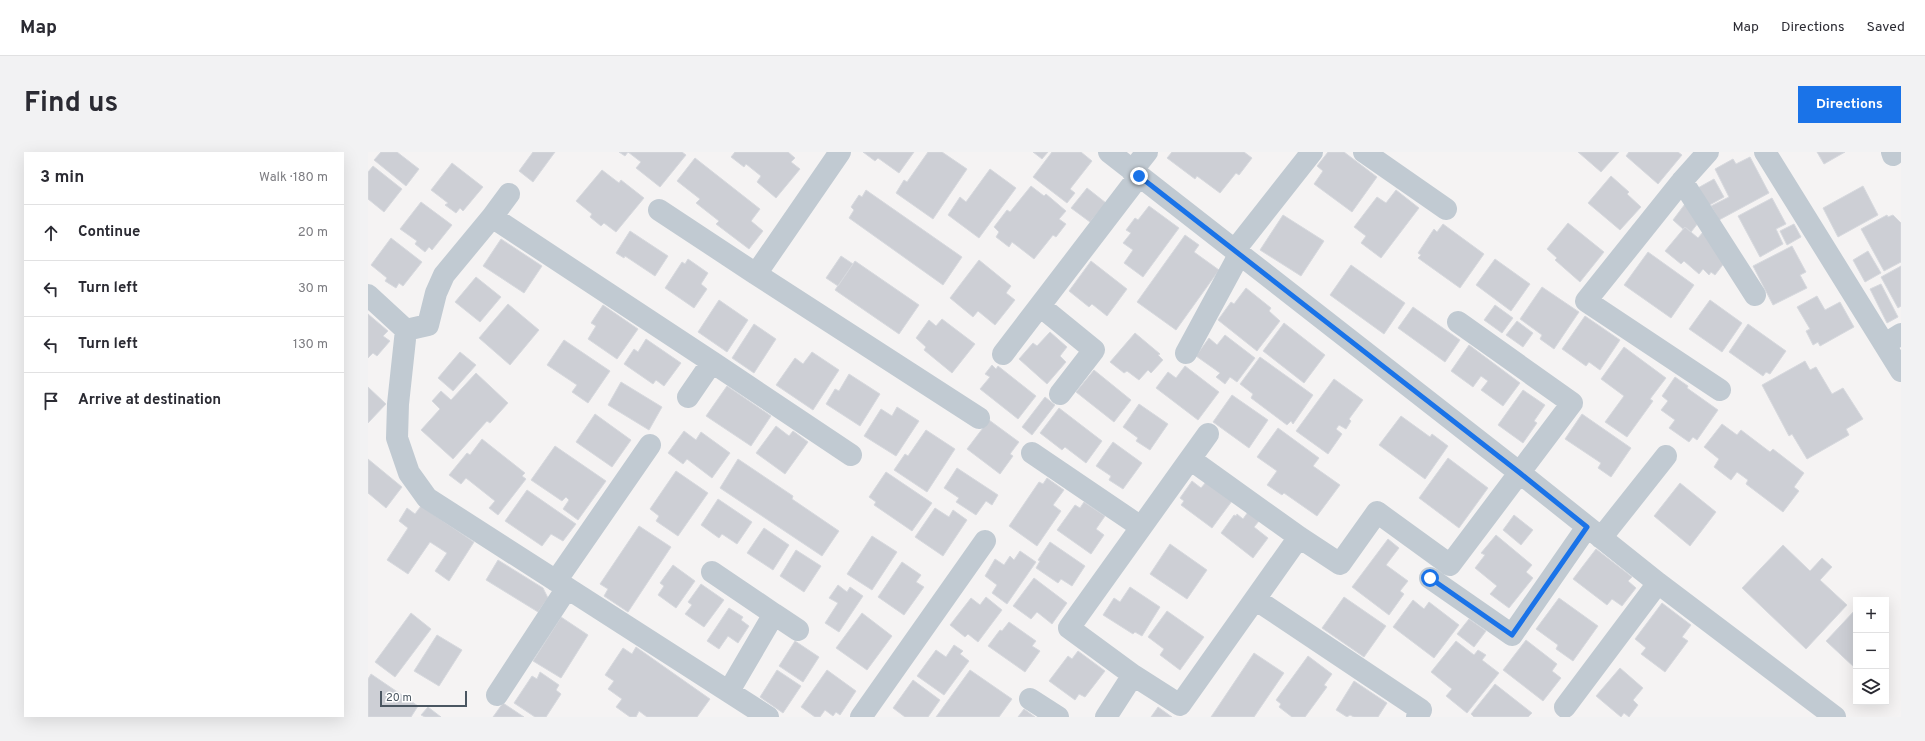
<!DOCTYPE html>
<html lang="en">
<head>
<meta charset="utf-8">
<style>
	:root { --surface:#fff; --page:#f2f2f3; --text:#2b2b33; --muted:#7c7c81; --line:#e1e1e2; --accent:#1a73e8 }
	body { margin:0; font-family:Overpass,sans-serif; background:var(--page); color:var(--text) }
	.controls { position:absolute; right:12px; bottom:12px; display:grid; overflow:hidden; border-radius:0px; box-shadow:0 4px 16px #0002 }
	.controls button { width:36px; height:36px; display:grid; place-items:center; padding:0; border:0; border-bottom:1px solid var(--line); background:var(--surface); color:var(--text); font:20px sans-serif }
	.scale { position:absolute; left:12px; bottom:10px; width:87px; box-sizing:border-box; padding-left:4px; border:2px solid #4a5661; border-top:0; font-size:11px; line-height:14px; white-space:nowrap; color:#4a5661; -webkit-text-stroke:3px #fff; paint-order:stroke }
	.stop { position:absolute; width:12px; height:12px; margin:-9px; border:3px solid #1a73e8; border-radius:50%; background:#fff }
	.stop.end { background:#1a73e8; border-color:#fff; box-shadow:0 1px 4px #0008 }
	.list { margin:0; padding:0; list-style:none }
	h2 { display:flex; justify-content:space-between; align-items:center; height:52px; margin:0; padding:0 16px; font-size:17px }
	h2 small { font-size:13px; font-weight:400; color:var(--muted) }
	.list li { display:grid; grid-template-columns:26px 1fr auto; gap:12px; align-items:center; box-sizing:border-box; height:56px; padding:0 16px; border-top:1px solid var(--line) }
	.list b { display:block; font-size:15px; white-space:nowrap }
	.list em { font-size:13px; font-style:normal; color:var(--muted) }
	.icon { flex:none; width:22px; height:22px; fill:none; stroke:currentColor; stroke-width:2; stroke-linecap:round; stroke-linejoin:round }
	.map { position:relative; flex:none; width:1533px; height:565px; overflow:hidden; border-radius:0px }
	header { display:flex; align-items:center; gap:24px; box-sizing:border-box; height:56px; padding:0 20px; background:var(--surface); border-bottom:1px solid var(--line) }
	header strong { font-size:19px }
	nav { display:flex; gap:22px; margin-inline-start:auto; font-size:14px }
	.intro { display:flex; align-items:center; justify-content:space-between; box-sizing:border-box; height:96px; padding:0 24px }
	h1 { margin:0; font-size:28px }
	.button { padding:10px 18px; border-radius:0px; background:var(--accent); color:#fff; font-size:14px; font-weight:700 }
	main { display:flex; gap:24px; padding:0 24px }
	aside { flex:1; background:var(--surface); border-radius:0px; box-shadow:0 4px 16px #0002 }
	.map>svg:first-child { display:block }
	.building { fill:#cdcfd5; stroke:#d7d9de }
	.lines { fill:none; stroke-linecap:round; stroke-linejoin:round }
	.minor { stroke:#c1cad2; stroke-width:22 }
	.route { stroke:#1a73e8; stroke-width:5 }
</style>
</head>
<body>
<header>
<strong>Map</strong>
<nav><a>Map</a><a>Directions</a><a>Saved</a></nav>
</header>
<div class="intro"><h1>Find us</h1><a class="button">Directions</a></div>
<main>
<aside>
<h2>3 min<small>Walk · 180 m</small></h2>
<ul class="list">
<li><svg class="icon" aria-label="ahead" viewBox="0 0 24 24"><path d="M12 20V5M6 11l6-6 6 6"/></svg><div><b>Continue</b></div><em>20 m</em></li>
<li><svg class="icon" aria-label="left" viewBox="0 0 24 24"><path d="M17 20v-9H6M10 6l-5 5 5 5"/></svg><div><b>Turn left</b></div><em>30 m</em></li>
<li><svg class="icon" aria-label="left" viewBox="0 0 24 24"><path d="M17 20v-9H6M10 6l-5 5 5 5"/></svg><div><b>Turn left</b></div><em>130 m</em></li>
<li><svg class="icon" aria-label="arrive" viewBox="0 0 24 24"><path d="M6 21V4h12l-3 4 3 4H6"/></svg><div><b>Arrive at destination</b></div></li>
</ul>
</aside>
<div class="map">
<svg width="1533" height="565" viewBox="0 0 1533 565">
	<rect width="100%" height="100%" fill="#f5f3f3"/>
	<path class="building" d="M13 0H29L51 17 38 34 6 8Z
		M165 0H187L165 30 151 19Z
		M251 0H314L318 3 292 35 268 16 273 10 260 0 257 4Z
		M367 0H420L427 6 423 10 432 17 408 46 389 30 393 24 378 12 376 15 363 5Z
		M495 0H546L531 21 510 6 507 9Z
		M560 0H574L599 17 565 67 528 41 536 28 539 30Z
		M665 0H680L674 7Z
		M684 0H713L724 9 702 37 707 41 699 51 665 25Z
		M804 0H876L884 6 871 23 868 21 852 41 829 24 827 27 799 6Z
		M960 0H976L1009 25 984 60 946 32 955 19 949 14Z
		M1210 0H1251L1233 20Z
		M1261 0H1310L1314 3 1290 32 1258 4Z
		M1449 0H1477L1456 12Z
		M1382 5 1401 41 1351 68 1343 54 1361 45 1347 17 1365 7 1368 12Z
		M327 6 392 57 383 69 395 79 381 97 348 72 351 69 328 51 332 47 309 29Z
		M84 11 115 35 95 59 92 56 88 61 77 53 80 51 63 38Z
		M5 14 34 37 16 60 0 47V20Z
		M622 17 648 36 611 86 580 63 592 45 598 50Z
		M234 18 251 31 253 28 276 46 248 80 236 71 233 74 222 65 224 62 208 49Z
		M1243 24 1261 40 1259 42 1273 55 1252 78 1220 51Z
		M1346 27 1356 45 1338 55 1328 37Z
		M663 34 676 44 678 42 698 59 691 67 698 72 688 85 685 83 666 107 644 90 641 95 628 85 631 80 626 75 639 58 642 60Z
		M1495 34 1510 63 1470 85 1455 56Z
		M719 36 738 51 722 70 703 56Z
		M498 38 594 105 575 133 481 66 486 58 483 55 491 43 494 45Z
		M1028 38 1051 56 1013 106 993 91 998 84 986 75 1009 45 1018 51Z
		M1404 46 1418 72 1408 77 1415 92 1392 105 1370 64Z
		M53 50 84 73 64 98 61 95 57 100 47 92 49 89 32 77Z
		M1317 52 1334 66 1323 80 1317 75 1315 77 1305 68Z
		M781 54 811 76 775 125 756 111 765 98 755 91 763 81 758 78 767 66 770 68Z
		M915 63 956 89 933 124 892 98Z
		M1519 63 1520 65 1525 63 1533 71V110L1516 119 1493 77Z
		M1200 71 1236 100 1212 130 1187 108 1189 106 1179 97Z
		M1075 72 1116 102 1092 136 1050 106 1053 103 1050 101 1066 77 1069 80Z
		M1426 72 1433 85 1419 93 1412 79Z
		M1317 75 1330 86 1335 80 1360 106 1347 123 1343 120 1341 123 1335 117 1331 122 1316 109 1313 112 1297 99Z
		M262 79 300 104 287 124 257 104 256 106 248 101Z
		M817 83 831 93 826 100 851 118 808 178 769 150Z
		M23 86 54 110 35 134 31 131 28 136 17 129 19 126 3 113Z
		M133 87 174 114 156 141 115 114Z
		M1424 94 1438 120 1432 123 1439 136 1405 153 1385 114Z
		M1500 99 1513 121 1497 130 1485 108Z
		M1280 100 1326 133 1303 166 1256 133Z
		M473 104 485 112 470 134 458 126Z
		M320 107 340 121 333 132 339 137 326 156 297 136 314 110 317 112Z
		M1127 107 1162 132 1143 159 1108 133Z
		M611 108 643 134 638 141 647 148 627 173 610 159 605 165 582 146Z
		M487 109 551 153 531 182 467 138Z
		M723 109 759 137 739 164 724 152 721 155 701 139Z
		M983 113 1037 151 1016 182 962 143Z
		M1533 114V154L1530 156 1513 125Z
		M108 125 133 145 112 170 87 150Z
		M1513 132 1530 165 1519 171 1502 137Z
		M1174 135 1211 160 1186 197 1172 187 1174 183 1152 167Z
		M878 136 903 156 901 159 912 169 889 199 850 168 863 150 866 152Z
		M1449 144 1457 158 1472 150 1486 175 1452 194 1450 190 1445 193 1438 179 1442 177 1429 155Z
		M351 148 380 168 359 200 330 180Z
		M1342 148 1374 171 1354 200 1321 177Z
		M140 152 171 178 142 213 111 186Z
		M235 153 270 177 249 207 220 187 228 174 223 171Z
		M1127 153 1145 166 1134 181 1116 168Z
		M1045 155 1092 188 1077 210 1030 176Z
		M0 162 20 179 15 184 22 189 9 204 5 201 0 206Z
		M1217 164 1252 188 1232 218 1221 210 1218 214 1194 197Z
		M574 167 607 192 584 221 556 198 558 195 548 186 561 168 568 174Z
		M1149 169 1165 181 1155 195 1138 183Z
		M916 171 957 203 936 231 895 199Z
		M386 172 408 187 386 221 364 206Z
		M1380 172 1418 199 1402 222 1398 220 1395 224 1361 200Z
		M682 180 699 195 692 204 698 210 679 232 651 207 665 191 669 194Z
		M767 181 792 202 790 203 795 208 783 221 780 218 771 228 759 219 756 221 742 210Z
		M857 183 887 206 869 230 862 225 857 232 848 225 852 221 828 204 841 186 849 193Z
		M278 187 313 211 296 234 288 228 285 232 256 212 266 197 270 200Z
		M196 188 242 219 220 251 204 240 209 233 179 213Z
		M1101 193 1152 231 1135 254 1113 238 1120 229 1113 224 1105 235 1083 219Z
		M1256 195 1298 226 1282 247 1285 249 1259 285 1237 270 1256 244 1233 227Z
		M92 200 108 213 85 239 70 226Z
		M444 200 471 218 445 258 408 233 427 206 435 212Z
		M892 205 945 243 925 272 923 269 919 273 883 246 885 242 872 232Z
		M1437 209 1442 218 1448 215 1464 242 1475 236 1495 267 1478 277 1481 283 1439 307 1424 282 1421 284 1394 233Z
		M624 213 628 217 630 214 668 244 650 267 612 237 622 225 617 222Z
		M817 214 851 240 830 268 788 236 800 220 808 226Z
		M726 218 763 248 746 270 708 240Z
		M108 221 140 251 122 271 119 269 85 307 53 278 72 257 64 249 73 239 83 248Z
		M481 222 512 242 492 274 458 252 467 237 471 239Z
		M1307 225 1320 234 1319 236 1350 258 1329 288 1325 285 1321 290 1301 276 1307 268 1293 258 1300 249 1294 244Z
		M966 227 995 248 981 267 983 269 978 277 971 273 968 277 974 282 960 302 928 279Z
		M253 230 294 255 281 278 240 253Z
		M359 234 403 264 383 294 338 264Z
		M0 235 18 252 0 271Z
		M1155 238 1177 253 1166 269 1169 271 1155 291 1130 273Z
		M864 243 900 268 881 296 845 270Z
		M677 245 687 253 664 283 654 275Z
		M771 252 800 272 782 298 768 289 770 286 755 275Z
		M529 255 551 269 528 304 496 284 513 257 524 264Z
		M691 256 734 289 718 311 697 295 694 298 672 281Z
		M227 262 263 288 244 315 208 290Z
		M1214 262 1263 296 1243 325 1230 316 1233 311 1197 287Z
		M1033 264 1062 285 1064 282 1080 294 1057 327 1011 293Z
		M621 268 651 290 642 302 645 304 632 322 599 297Z
		M1354 272 1369 283 1373 278 1402 300 1405 297 1436 321 1426 335 1431 339 1415 360 1378 332 1380 328 1369 320 1363 328 1346 315 1351 307 1336 295Z
		M408 274 421 284 425 279 440 290 417 322 388 301Z
		M910 276 951 306 945 314 972 333 949 364 916 341 914 343 899 333 909 319 889 305Z
		M558 278 587 297 559 340 526 318 537 302 540 304Z
		M316 279 328 288 333 280 362 301 344 326 319 307 315 312 300 301Z
		M114 287 157 321 154 324 158 327 130 363 121 356 127 349 98 326 93 332 81 323 99 301 102 303Z
		M745 290 774 311 755 337 741 328 743 324 728 314Z
		M187 294 238 329 210 368 195 357 201 348 198 345 194 349 163 328Z
		M1080 306 1120 336 1091 376 1051 346Z
		M0 307 34 335 18 356 0 341Z
		M370 307 425 344 424 347 471 379 454 404 352 336Z
		M589 316 630 343 624 353 618 349 608 363 588 350 591 346 576 336Z
		M308 319 340 341 310 384 288 369 291 364 282 357Z
		M518 320 564 351 544 379 506 353 508 350 501 345Z
		M679 326 696 338 685 353 693 359 669 394 641 374 671 330 675 332Z
		M824 329 833 336 838 330 864 349 844 376 813 353 816 349 812 346Z
		M1312 331 1348 360 1322 394 1286 364Z
		M159 338 208 372 195 389 183 382 174 394 137 369Z
		M350 347 384 370 369 392 354 382 351 386 333 373Z
		M716 350 737 364 728 377 736 383 723 402 689 378 707 353 712 356Z
		M53 354 106 390 81 429 67 419 79 401 62 390 40 422 19 408 40 376 31 369 39 356 47 362Z
		M567 356 581 365 585 358 599 368 575 404 547 385Z
		M880 360 891 369 886 375 900 386 885 406 853 381 866 363 868 364 869 362 875 367Z
		M1146 363 1165 378 1153 393 1135 378Z
		M271 374 303 395 260 460 236 444 240 437 232 432Z
		M396 376 421 393 405 418 379 401Z
		M1128 383 1164 413 1158 420 1165 426 1141 456 1122 442 1129 434 1107 416 1117 403 1113 401Z
		M504 384 529 400 504 438 479 422Z
		M1020 387 1031 396 1018 413 1040 429 1032 439 1036 442 1021 463 984 435Z
		M682 390 717 414 704 434 693 427 690 431 668 416 672 409 670 408Z
		M802 392 839 418 819 447 782 422Z
		M1415 393 1442 419 1454 406 1464 415 1452 428 1479 453 1438 497 1374 436Z
		M1228 397 1264 425 1260 429 1268 436 1254 454 1244 447 1239 453 1205 427Z
		M428 398 453 414 436 440 412 424Z
		M652 399 668 410 639 452 624 441 629 433 617 424 627 407 636 413 642 404 646 408Z
		M130 408 175 436 180 446 170 460 118 428Z
		M534 410 553 423 548 430 556 435 536 463 510 445Z
		M305 413 327 429 308 456 290 443 296 434 292 431Z
		M666 426 699 451 684 472 669 460 663 467 645 454Z
		M333 432 356 448 336 475 317 462 324 453 320 450Z
		M470 433 479 440 482 435 495 444 471 480 457 471 470 451 461 446Z
		M762 435 792 455 774 484 767 480 765 482 735 463 746 446 752 450Z
		M618 445 634 458 610 490 600 482 597 485 582 473 603 446 612 453Z
		M976 445 1018 474 996 505 954 476Z
		M1191 446 1230 474 1205 509 1188 497 1190 493 1168 477Z
		M1045 448 1056 457 1061 450 1091 473 1066 506 1025 475Z
		M1294 451 1323 473 1314 485 1320 489 1297 520 1273 502 1278 496 1267 487Z
		M361 456 375 465 373 468 381 474 370 491 360 484 351 497 339 489Z
		M1488 457V514L1487 516 1458 489Z
		M799 459 836 485 812 518 792 503 796 497 780 485Z
		M43 461 63 477 27 525 7 510Z
		M494 461 524 484 499 518 468 496Z
		M193 465 220 483 193 526 165 509Z
		M1101 467 1118 479 1106 495 1089 482Z
		M641 470 668 489 664 494 672 499 657 520 620 494 632 478 634 479Z
		M69 483 94 498 71 534 46 519Z
		M1158 488 1189 512 1184 519 1193 526 1175 549 1135 518Z
		M427 489 451 505 435 530 411 514Z
		M1088 489 1106 503 1110 498 1118 503 1114 508 1131 521 1099 561 1078 544 1084 537 1063 520Z
		M586 493 595 499 592 502 601 509 576 543 549 524 568 498 578 505Z
		M268 495 342 547 329 565H279L271 559 268 565H262L248 555 254 547 240 537 246 529 237 523 255 496 264 502Z
		M710 499 737 519 717 545 711 542 707 548 681 529 700 504 704 507Z
		M886 501 916 521 886 565H843Z
		M940 504 964 522 956 533 959 535 937 565H924L911 555 913 552 908 548Z
		M1252 516 1275 536 1265 548 1270 553 1261 565 1256 561 1253 565 1228 544Z
		M409 518 433 534 415 561 392 545Z
		M459 518 488 539 472 563 468 560 465 564 457 558 452 565H447L433 555Z
		M602 518 644 547 631 565H568Z
		M172 520 191 533 188 538 193 542 178 565H167L146 551 164 524 169 527Z
		M3 522 50 554 43 565H0V527Z
		M545 528 572 548 560 565H537L525 556Z
		M986 529 1019 551 1010 565H986L982 563 979 565 968 558Z
		M1127 532 1164 561 1160 565H1106L1103 562Z
		M135 551 156 565H125Z
		M60 555 73 565H57L53 563Z
		M790 555 804 565H783Z
		M656 557 667 565H650Z"/>
	<g class="lines">
		<path class="minor" d="M741 0 1152 321 1290 431 1467 565
			M996 0 1078 57
			M1340 0 1314 29 1218 149 1352 238
			M1397 0 1533 219
			M1524 0 1525 3
			M764 19 779 0
			M1314 29 1387 143
			M291 58 388 122 472 0
			M124 65 141 42
			M866 99 944 0
			M388 122 611 266
			M0 143 38 178 30 252 29 286 41 321 59 346 400 565
			M672 154 726 198 692 242
			M38 178 60 173 68 141 76 123 124 65 344 210 320 245
			M1517 192 1533 182
			M818 201 871 103
			M635 202 771 24
			M344 210 483 303
			M664 301 773 375
			M822 307 840 282
			M931 385 812 553 765 523 701 476 822 307 931 385 972 412 1009 360 1082 413 1204 251 1090 170
			M1233 386 1298 304
			M344 420 406 462 361 539
			M1062 426 1144 483 1219 375
			M188 429 282 293
			M887 447 1053 558 1049 565
			M406 462 430 478
			M129 543 199 436
			M662 547 690 565
			M1197 555 1290 431
			M493 565 617 389
			M738 565 765 523"/>
	</g>
	<g class="lines">
		<path class="route" d="M771 24 1152 321 1219 375 1144 483 1062 426"/>
	</g>
</svg>
<div class="controls">
<button>+</button>
<button>−</button>
<button><svg class="icon" aria-label="layers" viewBox="0 0 24 24"><path d="M12 4l9 5-9 5-9-5zM3 14l9 5 9-5"/></svg></button>
</div>
<div class="scale">20 m</div>
<div class="stop" style="left:1062px;top:426px"></div>
<div class="stop end" style="left:771px;top:24px"></div>
</div>
</main>
</body>
</html>
